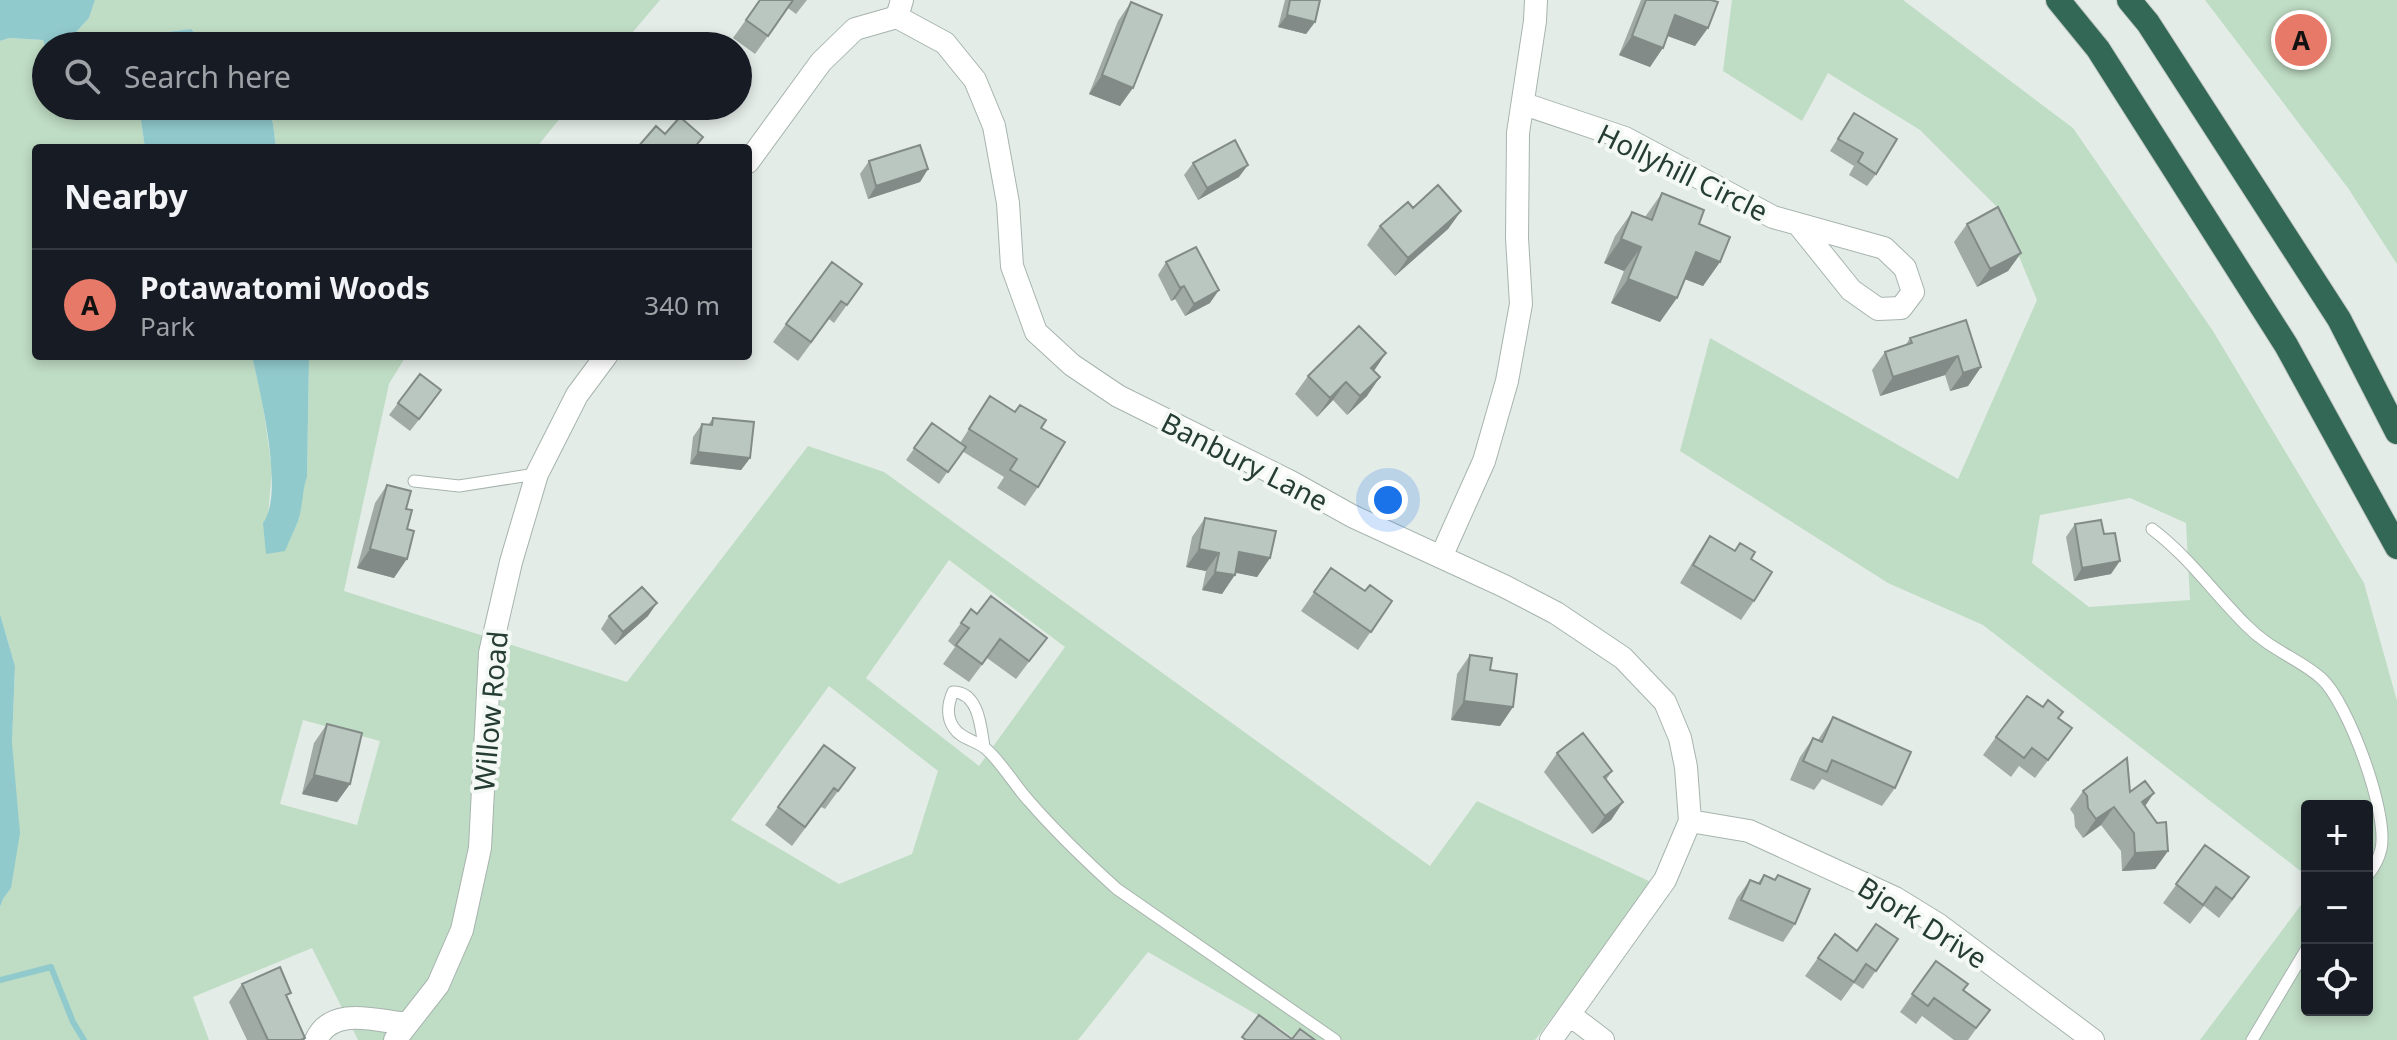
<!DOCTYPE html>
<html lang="en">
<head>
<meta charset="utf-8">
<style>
	:root { --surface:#171b24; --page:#242831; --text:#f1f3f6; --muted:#9ea1a6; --line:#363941; --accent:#e77968 }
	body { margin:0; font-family:"Noto Sans",sans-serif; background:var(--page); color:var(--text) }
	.controls { position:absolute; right:24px; bottom:24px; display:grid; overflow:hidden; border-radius:8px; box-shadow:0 4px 12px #0003 }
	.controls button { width:72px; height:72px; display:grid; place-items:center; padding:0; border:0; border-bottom:2px solid var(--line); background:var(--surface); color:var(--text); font:40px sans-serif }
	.you { position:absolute; left:1388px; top:500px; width:28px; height:28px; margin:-20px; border:6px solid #fff; border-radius:50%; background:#1a73e8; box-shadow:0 0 0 12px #1a73e833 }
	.badge { display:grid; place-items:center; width:52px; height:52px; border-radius:50%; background:var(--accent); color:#111; font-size:26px; font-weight:700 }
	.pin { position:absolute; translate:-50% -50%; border:4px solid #fff; box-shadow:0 2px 8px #0006 }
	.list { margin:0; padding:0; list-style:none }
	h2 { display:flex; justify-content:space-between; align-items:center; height:104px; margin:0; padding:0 32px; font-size:34px }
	h2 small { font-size:26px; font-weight:400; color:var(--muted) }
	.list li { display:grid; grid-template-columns:52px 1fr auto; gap:24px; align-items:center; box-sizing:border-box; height:112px; padding:0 32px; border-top:2px solid var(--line) }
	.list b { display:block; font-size:30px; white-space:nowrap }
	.list p { margin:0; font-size:26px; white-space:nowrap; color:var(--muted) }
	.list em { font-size:26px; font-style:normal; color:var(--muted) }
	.icon { flex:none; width:44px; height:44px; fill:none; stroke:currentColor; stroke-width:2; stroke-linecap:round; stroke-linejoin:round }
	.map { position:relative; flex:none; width:2397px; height:1040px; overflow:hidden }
	.search { position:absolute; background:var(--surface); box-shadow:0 4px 12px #0003; left:32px; top:32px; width:720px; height:88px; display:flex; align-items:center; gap:20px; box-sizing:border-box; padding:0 28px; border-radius:44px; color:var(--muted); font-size:30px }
	.panel { position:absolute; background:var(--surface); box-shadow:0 4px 12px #0003; left:32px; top:144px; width:720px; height:216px; border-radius:8px }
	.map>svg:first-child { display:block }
	.green { fill:#bfdcc4; fill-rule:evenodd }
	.water { fill:#91cacd }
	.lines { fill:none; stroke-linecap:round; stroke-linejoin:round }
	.stream { stroke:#91cacd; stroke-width:6 }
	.lane-casing { stroke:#a7b4ae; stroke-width:13 }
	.street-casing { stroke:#a7b4ae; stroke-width:24 }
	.highway-casing { stroke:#c2c9c6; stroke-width:26 }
	.lane { stroke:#fff; stroke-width:11 }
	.street { stroke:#fff; stroke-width:22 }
	.highway { stroke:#336756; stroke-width:24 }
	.wall { fill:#a0aba6 }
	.shaded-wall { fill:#828b87 }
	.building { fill:#bac7c1; stroke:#828b87; stroke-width:2 }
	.labels { text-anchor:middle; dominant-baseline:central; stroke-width:8; stroke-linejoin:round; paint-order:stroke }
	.street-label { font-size:28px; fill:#253d34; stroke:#f5f9f6 }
</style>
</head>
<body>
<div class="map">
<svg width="2397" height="1040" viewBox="0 0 2397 1040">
	<rect width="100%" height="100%" fill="#e4ece8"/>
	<path class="green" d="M95 0H660L621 46H208L191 29 159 33 151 46H66L67 42 89 18Z
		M1732 0H1903L2073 128 2213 331 2364 583 2397 701V1040H2200L2307 897V1010H2367V806H2307V876L1983 625 1888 583 1680 451 1710 338 1958 479 2037 300 2000 210 1920 130 1828 73 1802 121 1723 71ZM2130 498 2186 523 2190 600 2089 607 2032 563 2040 515Z
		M2205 0H2397V264L2348 188Z
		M9 38 43 40 46 50V106H139L145 148H36V356H252L262 398 272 470 268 516 298 521C301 505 302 491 307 476L309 356H406L389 384 344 591 627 682 808 446 884 472 1430 866 1477 801 1651 882 1640 901 1535 1040H1296L1280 1028 1148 952 1078 1040H358L312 948 193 997 209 1040H0V907L3 899 11 888 12 743 15 666 0 614V41ZM949 560 1065 647 979 766 866 678ZM829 686 938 771 912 854 839 884 731 820ZM303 720 380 741 357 825 280 804Z
		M268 106H570L536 148H276L273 124Z"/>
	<path class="water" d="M0 0H95L89 18 67 42 66 46H46V49L43 40 9 38 0 41Z
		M191 29 208 46H151L159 33Z
		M139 106H268L273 124 276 148H145Z
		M252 356H309V358L307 477C302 491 303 506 298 521 294 531 289 541 285 551L266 554 263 523C285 494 260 391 252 356Z
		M0 614 15 666 12 743 20 833 11 888 3 899 0 907Z"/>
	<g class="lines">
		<path class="stream" d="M0 980 51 967 73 1022 84 1040"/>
		<g class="lane-casing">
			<path id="lane" d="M414 481 459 486 536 474
				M2152 529C2189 557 2213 592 2246 625 2270 650 2298 658 2321 678 2348 702 2389 814 2381 849 2379 858 2373 869 2367 876
				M984 747C981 728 979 692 953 692 948 703 946 717 954 728 961 739 975 740 985 748 1000 760 1015 786 1029 801 1056 832 1086 861 1117 889L1335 1040
				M2252 1040 2307 948"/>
		</g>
		<g class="street-casing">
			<path id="street" d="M897 17 945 43 975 80 994 126 1008 203 1012 266 1036 332 1072 365 1118 396 1291 482 1352 516 1504 586 1556 613 1623 658 1665 702 1680 738 1686 767 1690 821 1665 880 1551 1040
				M1524 104 1625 138 1773 217 1884 248 1905 268 1913 292 1901 308 1878 309 1851 290 1798 224
				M748 162 821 62 855 29 897 17 902 0
				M1441 557 1484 461 1507 381 1521 304 1517 238 1518 133 1535 21 1536 0
				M1690 821 1749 831 1895 898 1939 925 2093 1040
				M1570 1015 1603 1040
				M316 1040C332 1005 377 1021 407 1024
				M395 1040 438 985 462 930 480 848 490 653 511 562 537 474 577 395 606 356"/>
		</g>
		<g class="highway-casing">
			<path id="highway" d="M2058 0 2098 49 2286 345 2397 547
				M2129 0 2148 23 2339 319 2397 432"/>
		</g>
		<use href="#lane" class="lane"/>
		<use href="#street" class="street"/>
		<use href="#highway" class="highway"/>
	</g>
	<path class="wall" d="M760 0H807L796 14 788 8 755 54 733 38Z
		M1285 0H1320L1315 22 1306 34 1278 27Z
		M1641 0H1711L1695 46 1668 36 1650 67 1619 55Z
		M1131 2 1120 106 1089 94 1118 21Z
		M1854 113 1876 174 1867 186 1849 175 1854 166 1830 151Z
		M869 161 928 169 920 182 868 199 860 174Z
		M1193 163 1239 177 1198 200 1184 175Z
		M1662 193 1699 224 1720 262 1703 286 1685 279 1660 322 1611 303 1624 271 1604 263 1615 236 1632 212 1645 217Z
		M1413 208 1461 211 1448 229 1395 276 1367 245 1380 226Z
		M1967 224 2021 253 2008 271 1977 287 1954 242Z
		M1166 262 1210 303 1185 316 1175 299 1171 301 1158 275Z
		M862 284 834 323 829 319 798 361 773 342 786 324Z
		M1966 320 1981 367 1968 386 1950 391 1945 375 1880 396 1872 370 1885 352 1905 346 1910 338Z
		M1386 353 1374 371 1367 396 1347 415 1333 400 1317 417 1295 394 1308 376Z
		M990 396 1041 428 1038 487 1025 506 997 488 1004 477 962 451 939 484 906 460 932 423 960 443Z
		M433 402 410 431 389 415 398 403Z
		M713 418 750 458 741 470 690 464 693 437 702 424 708 425Z
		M387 485 406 509 394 578 357 568 375 503Z
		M1205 518 1270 558 1257 577 1235 572 1222 594 1202 590 1206 571 1186 567 1192 537Z
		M2075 524 2111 574 2074 581 2066 537Z
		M1710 536 1751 559 1754 601 1741 620 1680 583 1697 555Z
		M1331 568 1365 591 1392 601 1358 650 1301 611Z
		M971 609 977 614 1047 638 1016 679 987 658 969 682 943 664 955 647 948 641Z
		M609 616H648L615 645 601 629Z
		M1470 655 1490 670 1513 707 1500 726 1451 720 1457 674Z
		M1833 717 1895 788 1882 806 1822 779 1814 790 1790 780 1800 757 1813 738 1818 740Z
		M2059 718 2072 728 2035 778 2019 766 2011 777 1983 755 1996 737Z
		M327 724 350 784 337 802 302 794 314 743Z
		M1557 753 1612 771 1606 780 1623 802 1611 820 1592 834 1544 772Z
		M855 768 825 809 821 807 792 846 765 825 778 807Z
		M2083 791 2130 792 2145 807 2168 851 2155 869 2122 871 2121 851 2101 825 2083 838 2075 827 2074 815 2070 809Z
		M2205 845 2236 896 2219 918 2204 906 2190 924 2163 903Z
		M1764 875 1774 880 1778 875 1795 924 1783 942 1728 919 1737 898 1750 880 1758 883Z
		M1835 934 1857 951 1898 939 1863 989 1854 983 1841 1001 1805 976Z
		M1936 961 1963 990 1990 1010 1968 1040H1954L1922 1016 1916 1024 1900 1012Z
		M242 984 287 997 304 1040H247L229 1002Z"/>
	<path class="shaded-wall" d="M1287 15 1315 22 1306 34 1278 27Z
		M1675 15 1708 28 1695 46 1662 34Z
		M1632 36 1663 48 1650 67 1619 55Z
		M1102 75 1133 88 1120 106 1089 94Z
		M1248 165 1239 177 1198 200 1207 188Z
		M928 169 920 182 868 199 876 186Z
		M1461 211 1448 229 1395 276 1408 258Z
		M1621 239 1641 247 1624 271 1604 263Z
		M1696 252 1720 262 1703 286 1679 277Z
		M2021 253 2008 271 1977 287 1990 269Z
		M1628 279 1677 298 1660 322 1611 303Z
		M1184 286 1175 299 1171 301 1180 288Z
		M1219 290 1210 303 1185 316 1194 304Z
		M1386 353 1373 372 1371 368Z
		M1958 356 1945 375 1880 396 1893 377Z
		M1981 367 1968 386 1950 391 1963 373Z
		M1380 377 1367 396 1347 415 1360 396Z
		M1346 382 1333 400 1317 417 1330 398Z
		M698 452 750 458 741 470 690 464Z
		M370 549 407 559 394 578 357 568Z
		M1199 549 1219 553 1206 571 1186 567Z
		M1239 552 1270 558 1257 577 1226 571Z
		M2120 561 2111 574 2074 581 2082 568Z
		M1215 572 1235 575 1222 594 1202 590Z
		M657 603 648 616 615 645 623 632Z
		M1464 701 1513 707 1500 726 1451 720Z
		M314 775 350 784 337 802 302 794Z
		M2154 793 2141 812 2142 802Z
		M1623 802 1611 820 1592 834 1605 816Z
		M2114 807 2101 825 2083 838 2096 819Z
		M2168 851 2155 869 2122 871 2135 853Z"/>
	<path class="building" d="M760 0H793L768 36 746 20Z
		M1290 0H1320L1315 22 1287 15Z
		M1646 0H1711L1718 2 1708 28 1675 15 1663 48 1632 36Z
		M1131 2 1162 15 1133 88 1102 75Z
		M1854 113 1897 139 1876 174 1858 162 1863 153 1838 139Z
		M680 117 703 137 694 148H637L656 126 665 134Z
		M1235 140 1248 165 1207 188 1193 163Z
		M920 145 928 169 876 186 869 161Z
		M1438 185 1461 211 1408 258 1380 226 1408 202 1413 208Z
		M1662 193 1704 210 1699 224 1730 237 1720 262 1696 252 1677 298 1628 279 1641 247 1621 239 1632 212 1652 220Z
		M1998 207 2021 253 1990 269 1967 224Z
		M1196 247 1219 290 1194 304 1184 286 1180 288 1166 262Z
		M832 262 862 284 847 305 841 301 811 342 786 324Z
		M1966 320 1981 367 1963 373 1958 356 1893 377 1885 352 1912 343 1910 338Z
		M1359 326 1386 353 1371 368 1380 377 1360 396 1346 382 1330 398 1308 376Z
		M420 374 441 390 419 419 398 403Z
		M990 396 1015 412 1020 405 1046 420 1041 428 1065 442 1038 487 1010 470 1017 459 969 429Z
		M713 418 754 422 750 458 698 452 702 424 712 425Z
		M932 423 966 447 948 472 914 448Z
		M387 485 411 491 406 509 412 510 407 529 414 531 407 559 370 549Z
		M1205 518 1276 531 1270 558 1239 552 1235 575 1215 572 1219 553 1199 549Z
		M2101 520 2104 534 2115 533 2120 561 2082 568 2075 524Z
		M1710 536 1735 551 1740 543 1755 552 1751 559 1772 572 1754 601 1693 565Z
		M1331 568 1365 591 1370 585 1392 601 1371 632 1314 592Z
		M642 587 657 603 623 632 609 616Z
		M991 596 1047 638 1029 661 1000 639 982 664 956 645 969 628 961 623 971 609 977 614Z
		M1470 655 1492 658 1490 670 1517 674 1513 707 1464 701Z
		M2027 696 2043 707 2048 700 2063 712 2058 718 2072 728 2048 760 2032 748 2024 758 1996 737Z
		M1833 717 1911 752 1895 788 1832 760 1827 772 1803 761 1813 738 1822 742Z
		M327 724 362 733 350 784 314 775Z
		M1583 733 1612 771 1604 777 1623 802 1605 816 1557 753Z
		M824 745 855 768 838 791 834 788 805 827 778 807Z
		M2127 758 2130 792 2145 781 2154 793 2142 802 2157 823 2166 822 2168 851 2135 853 2134 833 2114 807 2096 819 2088 808 2087 796 2083 791Z
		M2205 845 2249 877 2232 899 2216 887 2203 905 2176 884Z
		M1764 875 1775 880 1778 875 1810 889 1795 924 1741 900 1750 880 1760 884Z
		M1876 924 1898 939 1876 971 1866 964 1854 982 1818 958 1835 934 1857 951Z
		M1936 961 1968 984 1963 990 1990 1010 1976 1028 1934 998 1928 1006 1912 994Z
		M280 967 291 993 286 995 305 1038 301 1040H268L242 984Z
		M1259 1015 1292 1039 1300 1029 1315 1040H1246L1242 1037Z"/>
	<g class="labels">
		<g class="street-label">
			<text transform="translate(1683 172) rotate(26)">Hollyhill Circle</text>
			<text transform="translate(1245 461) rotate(27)">Banbury Lane</text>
			<text transform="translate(490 711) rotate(-85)">Willow Road</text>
			<text transform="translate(1923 922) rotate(32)">Bjork Drive</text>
		</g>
	</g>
</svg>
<div class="controls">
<button>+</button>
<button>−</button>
<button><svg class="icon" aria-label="locate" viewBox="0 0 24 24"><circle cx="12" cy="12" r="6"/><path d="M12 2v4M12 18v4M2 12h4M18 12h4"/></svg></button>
</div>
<div class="you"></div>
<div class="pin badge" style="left:2301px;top:40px">A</div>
<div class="search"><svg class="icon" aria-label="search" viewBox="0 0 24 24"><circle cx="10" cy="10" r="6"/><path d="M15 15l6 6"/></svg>Search here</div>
<section class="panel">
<h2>Nearby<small></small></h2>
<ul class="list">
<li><span class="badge">A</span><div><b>Potawatomi Woods</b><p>Park</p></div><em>340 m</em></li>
</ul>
</section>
</div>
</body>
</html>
